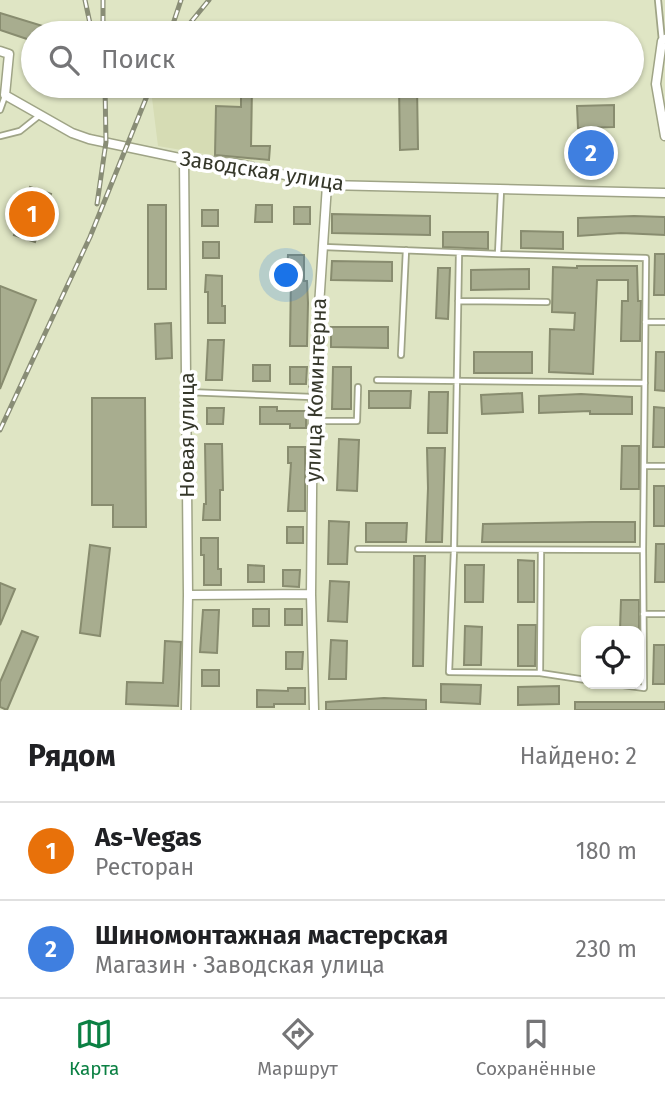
<!DOCTYPE html>
<html lang="ru">
<head>
<meta charset="utf-8">
<style>
	:root { --surface:#fff; --page:#f6f6f6; --text:#202124; --muted:#757577; --line:#e0e0e0; --accent:#0b8043 }
	body { margin:0; font-family:"Fira Sans",sans-serif; background:var(--page); color:var(--text) }
	.controls { position:absolute; right:21px; bottom:21px; display:grid; overflow:hidden; border-radius:14px; box-shadow:0 2px 5px #0004 }
	.controls button { width:63px; height:63px; display:grid; place-items:center; padding:0; border:0; border-bottom:2px solid var(--line); background:var(--surface); color:var(--text); font:35px sans-serif }
	.you { position:absolute; left:287px; top:276px; width:24px; height:24px; margin:-18px; border:5px solid #fff; border-radius:50%; background:#1a73e8; box-shadow:0 0 0 10px #1a73e833 }
	.badge { display:grid; place-items:center; width:46px; height:46px; border-radius:50%; background:var(--accent); color:#fff; font-size:23px; font-weight:700 }
	.pin { position:absolute; translate:-50% -50%; border:4px solid #fff; box-shadow:0 2px 7px #0006 }
	.list { margin:0; padding:0; list-style:none }
	h2 { display:flex; justify-content:space-between; align-items:center; height:91px; margin:0; padding:0 28px; font-size:30px }
	h2 small { font-size:23px; font-weight:400; color:var(--muted) }
	.list li { display:grid; grid-template-columns:46px 1fr auto; gap:21px; align-items:center; box-sizing:border-box; height:98px; padding:0 28px; border-top:2px solid var(--line) }
	.list b { display:block; font-size:26px; white-space:nowrap }
	.list p { margin:0; font-size:23px; white-space:nowrap; color:var(--muted) }
	.list em { font-size:23px; font-style:normal; color:var(--muted) }
	.icon { flex:none; width:38px; height:38px; fill:none; stroke:currentColor; stroke-width:2; stroke-linecap:round; stroke-linejoin:round }
	.map { position:relative; flex:none; width:665px; height:710px; overflow:hidden }
	.search { position:absolute; background:var(--surface); box-shadow:0 2px 5px #0004; left:21px; right:21px; top:21px; height:77px; display:flex; align-items:center; gap:18px; box-sizing:border-box; padding:0 24px; border-radius:38px; color:var(--muted); font-size:26px }
	.sheet { height:287px; background:var(--surface) }
	nav { display:flex; justify-content:space-around; align-items:center; box-sizing:border-box; height:98px; border-top:2px solid var(--line); background:var(--surface); font-size:19px; color:var(--muted) }
	nav a { display:grid; justify-items:center; gap:4px }
	nav .on { color:var(--accent) }
	.map>svg:first-child { display:block }
	.built { fill:#d6dcb4 }
	.building { fill:#a8ad8f; stroke:#888c6f; stroke-width:2 }
	.lines { fill:none; stroke-linecap:round; stroke-linejoin:round }
	.lane-casing { stroke:#9fa486; stroke-width:8 }
	.street-casing { stroke:#9fa486; stroke-width:11 }
	.lane { stroke:#fff; stroke-width:4.5 }
	.street { stroke:#fff; stroke-width:8 }
	.rail-casing { stroke:#898d76; stroke-width:5 }
	.rail { stroke:#fff; stroke-width:2.5; stroke-dasharray:8; stroke-linecap:butt }
	.labels { text-anchor:middle; dominant-baseline:central; stroke-width:7; stroke-linejoin:round; paint-order:stroke }
	.street-label { font-size:21px; fill:#35372a; stroke:#fff }
</style>
</head>
<body>
<div class="map">
<svg width="665" height="710" viewBox="0 0 665 710">
	<rect width="100%" height="100%" fill="#dfe5c4"/>
	<path class="built" d="M183 86H253L252 162 158 146 152 98Z"/>
	<path class="building" d="M0 13 59 31V33H33V41L0 30Z
		M241 86H252L251 146H270L269 160 215 155 216 106 241 107Z
		M399 86H417L418 149 400 150Z
		M614 105V127L578 128 577 106Z
		M30 187 51 194 35 242 14 235Z
		M148 205H166V289H148Z
		M256 205H272V222H255Z
		M294 207H310V224H294Z
		M202 210H218V226H202Z
		M332 214 430 216V235L332 233Z
		M634 216 665 217V235L621 233 578 236V218Z
		M521 231 563 232V249L521 248Z
		M443 232H488V249L443 247Z
		M203 242H219V258H203Z
		M655 254H665V295H654Z
		M288 255H304V281H307L308 303 307 346H290L291 272H287Z
		M332 261 392 262V281L331 280Z
		M577 266H637L638 301H641L640 341H621L622 301H628V280H597L593 374 549 372 550 329 574 330 575 313 552 312 553 267 577 268Z
		M438 268H450L448 319 436 318Z
		M529 269V289L471 290V270Z
		M206 275 222 276V306H225V323H208V292H205Z
		M0 286 36 300 0 389Z
		M171 323 172 358 156 359 155 324Z
		M331 327H388V348L331 347Z
		M208 340H224L222 380H206Z
		M474 352H532V373H474Z
		M656 352H665V391L655 390Z
		M253 365H270V381H253Z
		M290 367H307L306 384H290Z
		M333 367H351V409H332Z
		M369 391H411L410 408H369Z
		M429 392H448L447 433H428Z
		M522 393 523 412 482 414 481 395Z
		M581 394 632 397V414H590V411L539 413V396Z
		M92 398H145L146 527H113V505H92Z
		M260 407H277V411H306V428H290V424H260Z
		M654 407 665 408V447H653Z
		M207 408H224L223 424H207Z
		M339 439 359 440 357 491 337 490Z
		M205 444H222L223 490H220V520H203L204 504H206Z
		M622 446H639V489H621Z
		M288 447H305V511H288L291 463H288Z
		M427 448H445L442 542H426L428 488Z
		M654 486H665V526H654Z
		M329 521 349 522 347 564H328Z
		M592 522H635V542H482L483 524Z
		M366 523H407L406 542H366Z
		M287 527H303V543H287Z
		M201 538H218V569H221V585H204V555H201Z
		M656 544H665V582H655Z
		M90 545 110 548 100 636 80 633Z
		M414 556H425L423 666H413Z
		M518 560 534 561V602H518Z
		M248 565 264 566V582H248Z
		M465 565H484L483 602H465Z
		M283 570H300L299 587 283 586Z
		M330 581 349 582 347 622 328 621Z
		M0 583 15 589 0 625Z
		M621 600H639V631H620Z
		M253 609H269V626H253Z
		M285 609H302V625H285Z
		M203 610H219L217 653 200 652Z
		M518 625H536L535 666H518Z
		M465 626 482 627 481 665H464Z
		M22 631 38 637 7 710 0 707V682Z
		M331 640 347 641 346 679H329Z
		M165 641 181 642 178 706 126 704 127 682 163 683Z
		M654 645H665V684H653Z
		M286 652H303L302 669H286Z
		M202 670H219V686H202Z
		M441 684 481 685 480 704 441 702Z
		M559 686V704L518 705V687Z
		M288 688H305V704H274V707H257V690L288 691Z
		M384 698 426 700V710H326V702Z
		M575 702H665V710H575Z"/>
	<g class="lines">
		<g class="lane-casing">
			<path id="lane" d="M658 0 662 41
				M0 110 5 96
				M0 136 20 131 40 115
				M324 247 498 254
				M459 253 454 550 449 672 540 673
				M458 301 547 302
				M645 322H665
				M401 355 406 250
				M377 380 645 383
				M187 392 312 397
				M314 421H357L358 387
				M644 466H665
				M358 549 643 550 646 258 498 254 501 190
				M541 550 540 673 586 680
				M643 614H665
				M616 684 644 688 643 550"/>
		</g>
		<g class="street-casing">
			<path id="street" d="M665 39 662 41 656 84 665 136
				M0 51 9 54 5 95 72 133 89 139 184 159 235 163 327 185 665 193
				M184 159 188 595 186 710
				M188 595 311 594
				M314 710 311 594 313 397 327 185"/>
		</g>
		<use href="#lane" class="lane"/>
		<use href="#street" class="street"/>
		<g class="rail-casing">
			<path id="rail" d="M85 0 92 33
				M103 0V33
				M170 33 181 0
				M182 33 209 0
				M97 204 106 142 105 86
				M0 430 90 237 151 86"/>
		</g>
		<use href="#rail" class="rail"/>
	</g>
	<g class="labels">
		<g class="street-label">
			<text transform="translate(262 171) rotate(9)">Заводская улица</text>
			<text transform="translate(316 390) rotate(-88)">улица Коминтерна</text>
			<text transform="translate(187 435) rotate(-90)">Новая улица</text>
		</g>
	</g>
</svg>
<div class="controls">
<button><svg class="icon" aria-label="locate" viewBox="0 0 24 24"><circle cx="12" cy="12" r="6"/><path d="M12 2v4M12 18v4M2 12h4M18 12h4"/></svg></button>
</div>
<div class="you"></div>
<div class="pin badge" style="left:32px;top:214px;background:#e8710a">1</div>
<div class="pin badge" style="left:591px;top:153px;background:#3f7fe0">2</div>
<div class="search"><svg class="icon" aria-label="search" viewBox="0 0 24 24"><circle cx="10" cy="10" r="6"/><path d="M15 15l6 6"/></svg>Поиск</div>
</div>
<section class="sheet">
<h2>Рядом<small>Найдено: 2</small></h2>
<ul class="list">
<li><span class="badge" style="background:#e8710a">1</span><div><b>As-Vegas</b><p>Ресторан</p></div><em>180 m</em></li>
<li><span class="badge" style="background:#3f7fe0">2</span><div><b>Шиномонтажная мастерская</b><p>Магазин · Заводская улица</p></div><em>230 m</em></li>
</ul>
</section>
<nav>
<a class="on"><svg class="icon" aria-label="map" viewBox="0 0 24 24"><path d="M3 6l6-2 6 2 6-2v14l-6 2-6-2-6 2zM9 4v14M15 6v14"/></svg>Карта</a>
<a><svg class="icon" aria-label="directions" viewBox="0 0 24 24"><path d="M12 3l9 9-9 9-9-9zM9 14v-3h6M13 9l2 2-2 2"/></svg>Маршрут</a>
<a><svg class="icon" aria-label="saved" viewBox="0 0 24 24"><path d="M7 4h10v16l-5-4-5 4z"/></svg>Сохранённые</a>
</nav>
</body>
</html>
